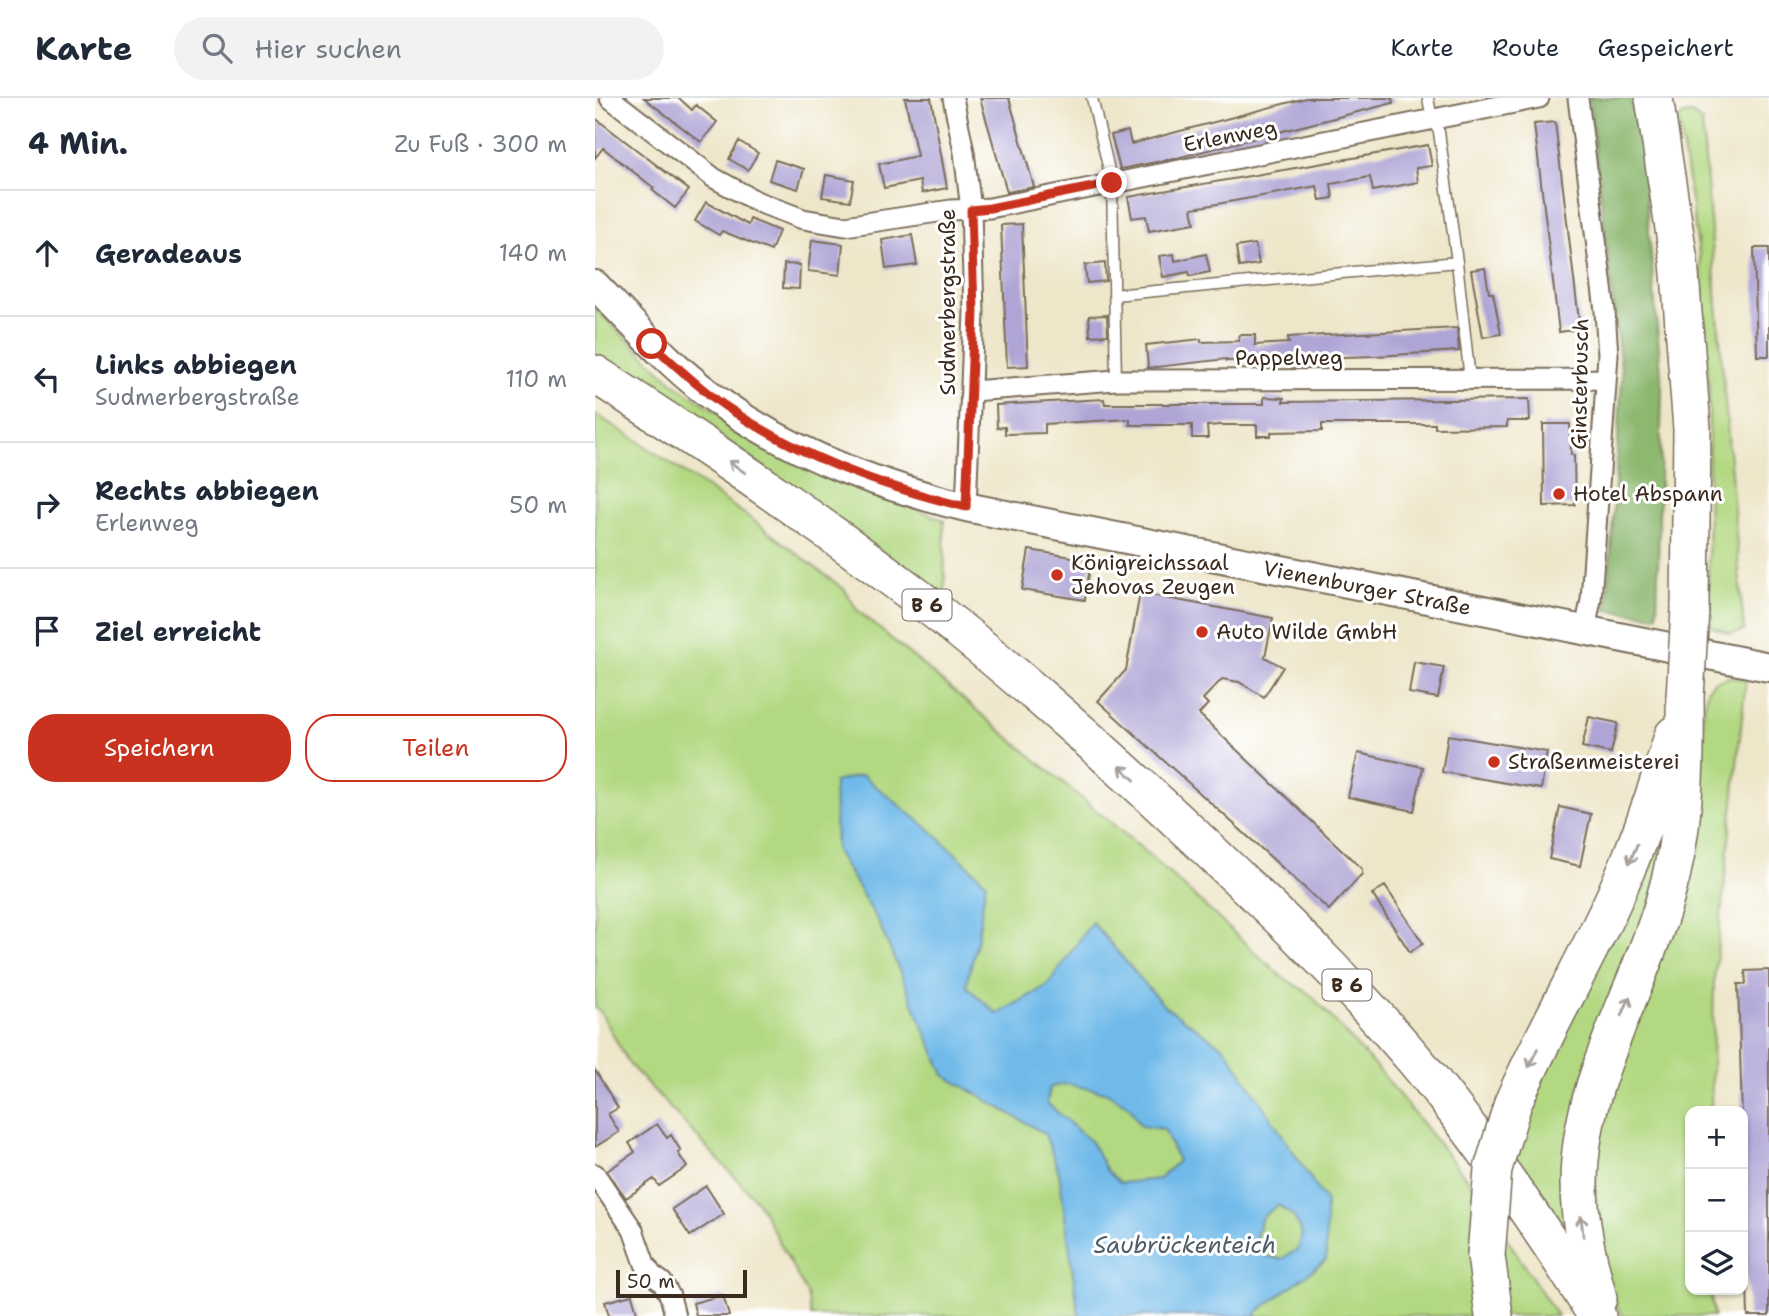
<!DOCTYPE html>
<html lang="de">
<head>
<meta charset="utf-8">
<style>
	:root { --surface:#fff; --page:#f2f2f3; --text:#1f2937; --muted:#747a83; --line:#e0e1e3; --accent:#c8321e }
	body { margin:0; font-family:"Shantell Sans",sans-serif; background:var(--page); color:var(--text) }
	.controls { position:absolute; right:21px; bottom:21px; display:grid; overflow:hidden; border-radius:14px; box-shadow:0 2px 5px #0004 }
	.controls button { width:63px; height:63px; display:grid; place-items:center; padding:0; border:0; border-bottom:2px solid var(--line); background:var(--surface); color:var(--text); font:35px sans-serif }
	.scale { position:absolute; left:21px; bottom:18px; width:131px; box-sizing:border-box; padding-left:7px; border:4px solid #3b2a1e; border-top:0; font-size:19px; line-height:24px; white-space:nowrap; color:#3b2a1e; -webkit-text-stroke:5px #fff; paint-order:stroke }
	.stop { position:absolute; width:21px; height:21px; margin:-16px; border:5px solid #c8321e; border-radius:50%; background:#fff }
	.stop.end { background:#c8321e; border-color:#fff; box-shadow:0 2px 7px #0008 }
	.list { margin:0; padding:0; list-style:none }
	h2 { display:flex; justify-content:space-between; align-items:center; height:91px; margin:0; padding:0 28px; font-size:30px }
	h2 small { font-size:23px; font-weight:400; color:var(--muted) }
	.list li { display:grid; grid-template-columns:46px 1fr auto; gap:21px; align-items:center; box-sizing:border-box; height:126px; padding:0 28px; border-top:2px solid var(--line) }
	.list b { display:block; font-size:26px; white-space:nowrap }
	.list p { margin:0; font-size:23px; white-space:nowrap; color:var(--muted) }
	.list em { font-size:23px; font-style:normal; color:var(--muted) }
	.actions { display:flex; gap:14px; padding:21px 28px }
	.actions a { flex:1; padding:16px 0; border:2px solid var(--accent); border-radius:28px; text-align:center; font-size:24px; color:var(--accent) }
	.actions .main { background:var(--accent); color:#fff }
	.icon { flex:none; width:38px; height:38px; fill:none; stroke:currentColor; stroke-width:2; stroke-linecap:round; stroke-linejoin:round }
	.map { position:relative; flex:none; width:1174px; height:1218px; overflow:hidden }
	header { display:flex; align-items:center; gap:42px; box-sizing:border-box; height:98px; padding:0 35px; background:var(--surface); border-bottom:2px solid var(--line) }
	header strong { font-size:33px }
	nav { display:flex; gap:38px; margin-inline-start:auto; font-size:24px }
	.search { width:490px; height:63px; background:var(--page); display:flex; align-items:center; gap:18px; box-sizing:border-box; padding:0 24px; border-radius:38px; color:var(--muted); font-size:26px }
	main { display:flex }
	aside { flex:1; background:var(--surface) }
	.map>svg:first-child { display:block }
	.green { fill:#b2d881; stroke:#768150; stroke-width:2 }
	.forest { fill:#8db86f; stroke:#647146; stroke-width:2 }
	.water { fill:#70bae9; stroke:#567284; stroke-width:2; fill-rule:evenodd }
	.building { fill:#aea4d5 }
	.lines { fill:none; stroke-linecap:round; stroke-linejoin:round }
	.lane-casing { stroke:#7a6c5a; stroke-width:13 }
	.street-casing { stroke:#7a6c5a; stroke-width:23 }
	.secondary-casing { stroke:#7a6c5a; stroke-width:32 }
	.highway-casing { stroke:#7a6c5a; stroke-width:40 }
	.lane { stroke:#fff; stroke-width:10 }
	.street { stroke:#fff; stroke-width:19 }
	.secondary { stroke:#fff; stroke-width:28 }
	.highway { stroke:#fff; stroke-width:37 }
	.highway-bridge-casing { stroke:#7a6c5a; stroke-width:40; stroke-linecap:butt }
	.highway-bridge { stroke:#fff; stroke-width:37 }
	.oneway { stroke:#a79f9a }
	.route { stroke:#c8321e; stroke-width:9 }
	.poi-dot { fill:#c8321e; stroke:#fff; stroke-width:2.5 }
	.labels { text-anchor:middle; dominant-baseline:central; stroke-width:6; stroke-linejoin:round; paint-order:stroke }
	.shield { fill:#fff; stroke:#766a62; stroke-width:2 }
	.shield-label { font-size:19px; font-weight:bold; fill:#3b2a1e }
	.street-label { font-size:21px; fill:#3b2a1e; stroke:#fff }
	.poi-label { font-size:21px; fill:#3b2a1e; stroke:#fff; text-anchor:start }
	.water-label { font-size:23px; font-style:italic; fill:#4e5c65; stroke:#fff }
</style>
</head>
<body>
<header>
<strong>Karte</strong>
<div class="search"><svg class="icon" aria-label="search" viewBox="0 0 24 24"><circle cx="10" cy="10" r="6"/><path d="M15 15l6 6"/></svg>Hier suchen</div>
<nav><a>Karte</a><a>Route</a><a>Gespeichert</a></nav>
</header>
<main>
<aside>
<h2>4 Min.<small>Zu Fuß · 300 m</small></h2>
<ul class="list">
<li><svg class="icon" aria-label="ahead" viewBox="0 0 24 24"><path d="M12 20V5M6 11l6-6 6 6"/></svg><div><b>Geradeaus</b></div><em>140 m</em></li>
<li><svg class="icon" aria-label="left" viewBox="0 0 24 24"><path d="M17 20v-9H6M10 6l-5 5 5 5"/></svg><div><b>Links abbiegen</b><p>Sudmerbergstraße</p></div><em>110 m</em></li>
<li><svg class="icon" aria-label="right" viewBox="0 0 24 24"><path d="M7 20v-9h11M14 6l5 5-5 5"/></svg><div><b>Rechts abbiegen</b><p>Erlenweg</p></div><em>50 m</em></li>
<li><svg class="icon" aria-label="arrive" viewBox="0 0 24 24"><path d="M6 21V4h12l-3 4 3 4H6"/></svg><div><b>Ziel erreicht</b></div></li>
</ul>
<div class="actions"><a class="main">Speichern</a><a>Teilen</a></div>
</aside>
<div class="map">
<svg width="1174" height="1218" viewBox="0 0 1174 1218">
	<rect width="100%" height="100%" fill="#fff"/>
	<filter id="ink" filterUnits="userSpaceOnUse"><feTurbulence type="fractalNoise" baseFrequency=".0143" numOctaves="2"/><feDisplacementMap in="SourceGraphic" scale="14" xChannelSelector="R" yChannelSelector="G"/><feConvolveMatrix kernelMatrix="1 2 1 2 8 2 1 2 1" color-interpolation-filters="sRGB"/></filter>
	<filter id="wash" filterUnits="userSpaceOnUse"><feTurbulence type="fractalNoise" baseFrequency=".00686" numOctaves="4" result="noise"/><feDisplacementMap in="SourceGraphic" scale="28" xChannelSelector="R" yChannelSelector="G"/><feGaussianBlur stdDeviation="1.57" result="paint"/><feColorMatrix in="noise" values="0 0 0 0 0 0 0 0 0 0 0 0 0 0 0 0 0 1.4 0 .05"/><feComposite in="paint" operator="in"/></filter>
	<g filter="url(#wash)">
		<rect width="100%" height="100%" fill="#eee6c9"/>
		<path class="green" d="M1097 16 1107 24 1149 533 1136 536 1117 529 1113 518 1114 292 1105 162 1084 23 1088 17Z
			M0 211 81 287 194 360 349 422 350 503 144 351 0 256Z
			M0 316 43 343 151 417 250 492 262 512 552 755 687 879 716 897 789 978 880 1091 962 1218H216L212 1196 163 1104 34 966 5 913 0 910Z
			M1134 579 1151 582 1119 883 1116 1013H1095V1192H1115L1119 1218H1027L1021 1207 1002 1154 1000 1047 1026 958 1082 806 1112 592 1119 584Z
			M1082 698 975 1130 963 1134 919 1061 938 995 1063 731Z"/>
		<path class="forest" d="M994 0H1035L1047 53 1067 287 1062 518 1012 512 1027 280Z"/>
		<path class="water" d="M267 677 335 732 391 784 382 843 371 888 402 916 453 887 497 824 568 907 631 951 731 1104V1162L662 1214 661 1218H484L464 1075 450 1036 349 977 283 823 241 753 239 684ZM471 986 510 994 534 1008 546 1028 569 1031 583 1063 564 1081 526 1085 512 1073 496 1044 452 1005 455 989ZM683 1107 699 1119 707 1136 703 1151 686 1161 670 1158 661 1138 667 1119Z"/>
		<g id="blocks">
			<path class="building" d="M49 0H84L97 12 101 7 122 24 106 44Z
				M310 0H336L352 90 327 95 325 83 289 90 284 66 322 58Z
				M385 0H414L439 89 412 94Z
				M711 0H797L798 5 582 60 525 71 516 37 533 33 536 46Z
				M0 20 94 92 80 110 57 92 59 90 8 50 0 60Z
				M960 24 985 231 964 234 939 26Z
				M144 43 163 55 153 72 134 61Z
				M833 47 837 68 821 70 823 84 778 93 775 79 736 86 738 100 725 102 722 88 611 108 597 110 600 125 554 133 551 118 537 120 533 99Z
				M180 62 209 71 203 91 174 82Z
				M231 77 259 82 255 103 227 99Z
				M111 104 153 127 155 121 184 133 176 153 127 133 124 137 100 123Z
				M427 126 433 268 412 269 406 127Z
				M317 137 322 167 291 171 287 142Z
				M217 142 248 146 245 177 213 173Z
				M660 146 664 166 644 169 641 149Z
				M1159 150H1174V258H1162Z
				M579 156 580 163 611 156 615 174 595 178 594 174 568 179 564 158Z
				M510 165 511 183 492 185 490 167Z
				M189 166 205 167 204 191 188 190Z
				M890 170 894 195H898L906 236 888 239 876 172Z
				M512 217 513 237 495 238 494 218Z
				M862 230 864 253 780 258 631 263V261L553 270 551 247 606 241V244L644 243V237H660V247L694 245 693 239Z
				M669 299 689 300 688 304 934 301 935 323H912V329L840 330V326H727V333L676 334V338H662V327H626L612 328 613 340H597V327H535V321L450 326V335L410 336V329L402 330 401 307 509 301 510 306H669Z
				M948 326H975L976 357H979L980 407 949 408Z
				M434 452 496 462 490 502 427 492Z
				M545 495 678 520 670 559 688 569 669 599 644 584 627 581 608 601 613 606 604 616 767 771V776L734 812 503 603 531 572Z
				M819 564 849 569 843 600 814 595Z
				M994 619 1023 625 1016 655 987 649Z
				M853 637 952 654 946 691 847 674Z
				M763 655 828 669 819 713 753 699Z
				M965 709 996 716 985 768 954 761Z
				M790 788 828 845 815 854 777 796Z
				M1174 872V1218H1153L1143 886H1151L1150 873Z
				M0 972 23 1010 13 1016 24 1034 0 1049Z
				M62 1026 72 1040 76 1037 86 1053 83 1055 92 1069 64 1088 59 1081 31 1100 12 1073 40 1054 34 1045Z
				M111 1088 129 1116 95 1138 77 1111Z
				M37 1197 43 1218H14L10 1204Z
				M128 1197 134 1218H101L98 1205Z"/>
		</g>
	</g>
	<g filter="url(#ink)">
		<use href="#blocks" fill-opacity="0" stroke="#7a6c5a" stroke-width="2"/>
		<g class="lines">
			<g class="lane-casing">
				<path id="lane" d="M497 0 517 85 521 282
					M833 0 837 21 844 34 862 164 875 282
					M519 197 862 164"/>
			</g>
			<g class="street-casing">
				<path id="street" d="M15 0 119 80 163 104 208 121 250 128 356 112 395 110 944 0
					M358 0 369 54 376 112 379 214 371 409
					M983 0 1010 213 1013 257 996 502 990 532
					M377 293 521 282 1011 281
					M0 1076 38 1132 50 1166 57 1177 67 1184 75 1198 80 1218"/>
			</g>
			<g class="secondary-casing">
				<path id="secondary" d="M0 187C41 229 81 274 130 308 203 358 285 388 371 409L1174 569"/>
			</g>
			<g class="highway-casing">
				<path id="highway" d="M1059 0 1084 163 1097 331 1095 510
					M0 276C115 350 229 427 338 511 429 582 516 660 600 739 683 817 767 896 838 984 898 1059 951 1137 1002 1218
					M918 1005C949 934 988 868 1020 798 1043 746 1062 693 1078 638
					M891 1157 899 1218
					M1003 1200C993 1162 984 1125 984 1085 984 984 1043 895 1070 801 1090 735 1091 668 1090 600"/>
			</g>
			<use href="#lane" class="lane"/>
			<use href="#street" class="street"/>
			<use href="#secondary" class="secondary"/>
			<use href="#highway" class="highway"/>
			<g class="highway-bridge-casing">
				<path id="highway-bridge" d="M1090 600 1095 510
					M891 1157 898 1071 918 1005"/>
			</g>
			<use href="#highway-bridge" class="highway-bridge"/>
		</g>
		<defs><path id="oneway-shaft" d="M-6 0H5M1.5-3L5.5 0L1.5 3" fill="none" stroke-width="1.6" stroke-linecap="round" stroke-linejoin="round" transform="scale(1.75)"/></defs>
		<g class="oneway">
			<use href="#oneway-shaft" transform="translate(142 369) rotate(-144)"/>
			<use href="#oneway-shaft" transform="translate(532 675) rotate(-137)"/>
			<use href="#oneway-shaft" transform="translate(1038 756) rotate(113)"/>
			<use href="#oneway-shaft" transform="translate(1031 908) rotate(-68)"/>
			<use href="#oneway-shaft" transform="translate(938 960) rotate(115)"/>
			<use href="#oneway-shaft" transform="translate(987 1128) rotate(-97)"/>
		</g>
	</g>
	<g class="lines" filter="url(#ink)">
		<path class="route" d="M57 246C80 267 104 290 130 308 203 358 285 388 371 409L379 214 376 112 395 110 517 85"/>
	</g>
	<g class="poi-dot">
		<circle cx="964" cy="396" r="7"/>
		<circle cx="462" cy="477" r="7"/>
		<circle cx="607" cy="534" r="7"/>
		<circle cx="899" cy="664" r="7"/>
	</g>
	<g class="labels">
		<g class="shield">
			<rect x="307.5" y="491.5" width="49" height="31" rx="5"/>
			<rect x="727.5" y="871.5" width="49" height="31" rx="5"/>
		</g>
		<g class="shield-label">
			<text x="332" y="507">B 6</text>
			<text x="752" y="887">B 6</text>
		</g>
		<g class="street-label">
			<text transform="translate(635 38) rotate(-11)">Erlenweg</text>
			<text transform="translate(353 204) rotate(-90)">Sudmerbergstraße</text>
			<text x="694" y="260">Pappelweg</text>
			<text transform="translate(985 286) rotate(-89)">Ginsterbusch</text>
			<text transform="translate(772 490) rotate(11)">Vienenburger Straße</text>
		</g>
		<g class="poi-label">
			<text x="978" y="396">Hotel Abspann</text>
			<text x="476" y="465">Königreichssaal<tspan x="476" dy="24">Jehovas Zeugen</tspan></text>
			<text x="621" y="534">Auto Wilde GmbH</text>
			<text x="913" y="664">Straßenmeisterei</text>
		</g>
		<g class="water-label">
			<text x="590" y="1147">Saubrückenteich</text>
		</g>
	</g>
</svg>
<div class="controls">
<button>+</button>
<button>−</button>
<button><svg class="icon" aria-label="layers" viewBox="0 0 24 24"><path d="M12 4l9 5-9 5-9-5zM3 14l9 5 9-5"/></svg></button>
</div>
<div class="scale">50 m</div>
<div class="stop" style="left:57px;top:246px"></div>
<div class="stop end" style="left:517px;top:85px"></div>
</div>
</main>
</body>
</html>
